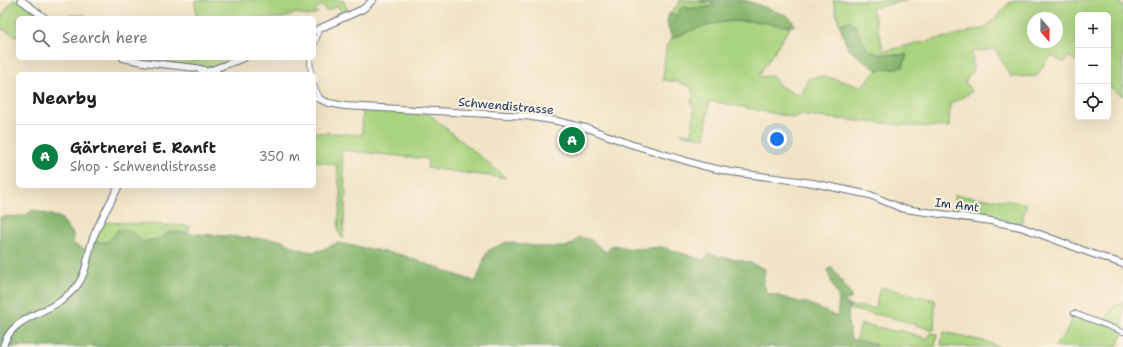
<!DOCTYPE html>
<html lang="en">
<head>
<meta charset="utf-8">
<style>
	:root { --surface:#fff; --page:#f2f2f2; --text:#222; --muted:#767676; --line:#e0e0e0; --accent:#0b8043 }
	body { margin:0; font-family:"Shantell Sans",sans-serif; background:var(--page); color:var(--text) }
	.controls { position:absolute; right:12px; top:12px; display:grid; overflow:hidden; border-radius:6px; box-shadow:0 4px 16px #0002 }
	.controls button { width:36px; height:36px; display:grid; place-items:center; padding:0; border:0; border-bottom:1px solid var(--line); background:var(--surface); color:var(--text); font:20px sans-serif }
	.compass { position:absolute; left:1027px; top:12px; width:36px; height:36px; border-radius:50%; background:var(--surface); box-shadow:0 4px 16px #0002; rotate:160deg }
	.you { position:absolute; left:777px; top:139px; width:14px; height:14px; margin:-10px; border:3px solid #fff; border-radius:50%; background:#1a73e8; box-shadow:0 0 0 6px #1a73e833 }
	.badge { display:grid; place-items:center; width:26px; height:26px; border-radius:50%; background:var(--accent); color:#fff; font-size:13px; font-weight:700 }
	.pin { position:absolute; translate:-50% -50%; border:2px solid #fff; box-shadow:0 1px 4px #0006 }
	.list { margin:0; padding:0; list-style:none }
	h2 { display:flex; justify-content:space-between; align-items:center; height:52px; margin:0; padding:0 16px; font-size:17px }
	h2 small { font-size:13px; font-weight:400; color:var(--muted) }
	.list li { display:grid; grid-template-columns:26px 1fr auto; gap:12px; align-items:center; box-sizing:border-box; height:64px; padding:0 16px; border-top:1px solid var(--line) }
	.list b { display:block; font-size:15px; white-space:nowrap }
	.list p { margin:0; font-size:13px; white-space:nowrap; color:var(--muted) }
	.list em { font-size:13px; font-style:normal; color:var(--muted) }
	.icon { flex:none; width:22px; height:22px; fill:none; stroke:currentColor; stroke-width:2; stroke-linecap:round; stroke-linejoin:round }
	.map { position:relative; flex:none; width:1123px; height:347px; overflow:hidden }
	.search { position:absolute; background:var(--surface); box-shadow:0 4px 16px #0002; left:16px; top:16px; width:300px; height:44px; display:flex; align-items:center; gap:10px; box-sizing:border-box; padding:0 14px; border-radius:6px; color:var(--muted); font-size:15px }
	.panel { position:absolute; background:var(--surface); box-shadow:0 4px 16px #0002; left:16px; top:72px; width:300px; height:116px; border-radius:6px }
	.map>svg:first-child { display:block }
	.green { fill:#a9d37e; stroke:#62816e; fill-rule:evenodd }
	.forest { fill:#86b56d; stroke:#507266 }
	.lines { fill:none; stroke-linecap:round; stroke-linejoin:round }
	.street-casing { stroke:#666e82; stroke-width:6 }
	.secondary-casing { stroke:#666e82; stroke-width:8 }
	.street { stroke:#fff; stroke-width:4.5 }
	.secondary { stroke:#fff; stroke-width:6 }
	.labels { text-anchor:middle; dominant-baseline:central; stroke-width:4; stroke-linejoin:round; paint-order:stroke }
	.street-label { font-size:12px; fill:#1b2f5e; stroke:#fcf5e5 }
</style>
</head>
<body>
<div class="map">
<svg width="1123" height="347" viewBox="0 0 1123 347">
	<rect width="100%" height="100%" fill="#fcf5e5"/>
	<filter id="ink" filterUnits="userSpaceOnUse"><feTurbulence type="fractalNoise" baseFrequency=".025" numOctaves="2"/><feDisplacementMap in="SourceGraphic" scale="8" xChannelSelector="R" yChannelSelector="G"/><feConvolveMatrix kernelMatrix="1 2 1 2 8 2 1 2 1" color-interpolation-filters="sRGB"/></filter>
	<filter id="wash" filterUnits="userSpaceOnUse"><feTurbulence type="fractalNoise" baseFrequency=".012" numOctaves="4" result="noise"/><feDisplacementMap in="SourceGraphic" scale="16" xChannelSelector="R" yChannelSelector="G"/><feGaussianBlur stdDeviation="0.9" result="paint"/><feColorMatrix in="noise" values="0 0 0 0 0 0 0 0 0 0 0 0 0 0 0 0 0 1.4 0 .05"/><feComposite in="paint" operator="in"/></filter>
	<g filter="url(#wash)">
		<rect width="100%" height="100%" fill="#f1e3c4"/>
		<path class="green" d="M13 0H32L28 6 42 16 85 15V18H18V37L0 28V18Z
			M195 0H343L350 15 344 18 338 6 326 11 322 5 315 10 318 13 308 16 296 13 283 18H196Z
			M680 0C689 0 707 0 714 4L712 6 704 8 680 9 677 16 670 13 678 5Z
			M833 0H908L872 8 884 51 986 28 1012 0H1120L1119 4 1123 5V96L1108 86V15H1078V63L1069 56 1064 63 1052 56 1046 61 1037 76 1011 77 995 49 972 52 973 69 965 82 972 92 950 104 949 127 911 126 798 115 797 118 716 102H709L705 138 683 135 681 133 692 134 694 109 691 101C694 96 693 91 691 87L677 82 663 80 666 47 668 43 672 38 685 33 699 27 729 21H760L790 27 759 75 762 77 772 76 780 86 800 96 808 79 818 76 835 79 861 87 877 70 903 67 907 55 879 54 868 50 854 25 850 21 844 22 840 26ZM1033 18H1057V42H1033Z
			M123 58H170L199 61V58H243L212 69H200Z
			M363 107 429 114 506 178 427 168 428 159 341 150 346 195 343 233 344 239 340 236 338 230 341 196 337 165 314 161V132L362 135Z
			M954 195 1027 203 1021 224 1004 220 953 213Z
			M100 222 190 226 188 233 170 232 158 239 143 242 137 236 108 242 91 243Z
			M880 287 935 300 934 330 889 317 848 309 849 306 875 308Z
			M1123 303V334H1122L1117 347H1054L1065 334 1075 314 1105 323 1112 307Z
			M861 324 899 332 900 330 927 339 931 333 937 334 935 347H875V344L856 341Z
			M944 332 987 342 1000 347H954L941 345Z"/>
		<path class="forest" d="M701 0H745L788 16 792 20 795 25C786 29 763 21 752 21 723 19 698 27 672 38 669 30 664 21 670 13L677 16 680 9 684 6 691 9C698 5 708 11 714 4L711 1 703 3Z
			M847 21C856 22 863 42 868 50L879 54 907 55 902 67 877 70 848 49 840 26Z
			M33 210 61 218 73 234V244L89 251 91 243 108 242 118 230H130L143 242 158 239 170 232 282 240C289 246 309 254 318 251 325 249 331 245 338 243L402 255 476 282 486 254 489 250 507 242 542 247H565L573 244 579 237 591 240 607 253 611 245 636 249 662 247 703 260 709 254 748 262 765 269 763 282 767 293 800 302 808 303 837 317 839 298 833 286 827 270 832 267 851 295V299L844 300 849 306 848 322 851 339 875 344V347H0V217L24 216Z"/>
	</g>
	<g filter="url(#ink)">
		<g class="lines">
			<g class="street-casing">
				<path id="street" d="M314 45 318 35V30
					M310 58 311 74
					M314 86 321 100
					M1074 313 1123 332"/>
			</g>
			<g class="secondary-casing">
				<path id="secondary" d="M21 0 45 18
					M314 31 363 9 373 0
					M123 58 143 62 196 68 204 70 206 73
					M211 70 219 74
					M203 73 244 58
					M314 97 329 103 345 106 526 116 557 121 590 129 630 144 703 166 731 172 813 183 870 195 901 208 912 210 991 221 1021 227 1093 254 1123 264
					M3 347C10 319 40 315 61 301 66 297 70 293 74 289 88 275 87 254 93 238 100 220 110 203 119 186"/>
			</g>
			<use href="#street" class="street"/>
			<use href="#secondary" class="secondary"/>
		</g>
	</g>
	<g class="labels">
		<g class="street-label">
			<text transform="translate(506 106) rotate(5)">Schwendistrasse</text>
			<text transform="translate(957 205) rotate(7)">Im Amt</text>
		</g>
	</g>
</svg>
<div class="controls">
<button>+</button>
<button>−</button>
<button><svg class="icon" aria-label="locate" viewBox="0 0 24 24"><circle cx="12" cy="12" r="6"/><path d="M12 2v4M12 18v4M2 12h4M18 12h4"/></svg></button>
</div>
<svg class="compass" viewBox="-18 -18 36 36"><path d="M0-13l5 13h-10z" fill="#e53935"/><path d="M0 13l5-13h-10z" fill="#767676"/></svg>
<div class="you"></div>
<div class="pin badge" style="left:572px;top:140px">A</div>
<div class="search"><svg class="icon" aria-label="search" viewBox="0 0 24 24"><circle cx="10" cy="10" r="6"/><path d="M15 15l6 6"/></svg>Search here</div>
<section class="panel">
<h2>Nearby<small></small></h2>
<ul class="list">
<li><span class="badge">A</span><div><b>Gärtnerei E. Ranft</b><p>Shop · Schwendistrasse</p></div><em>350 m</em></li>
</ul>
</section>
</div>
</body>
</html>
